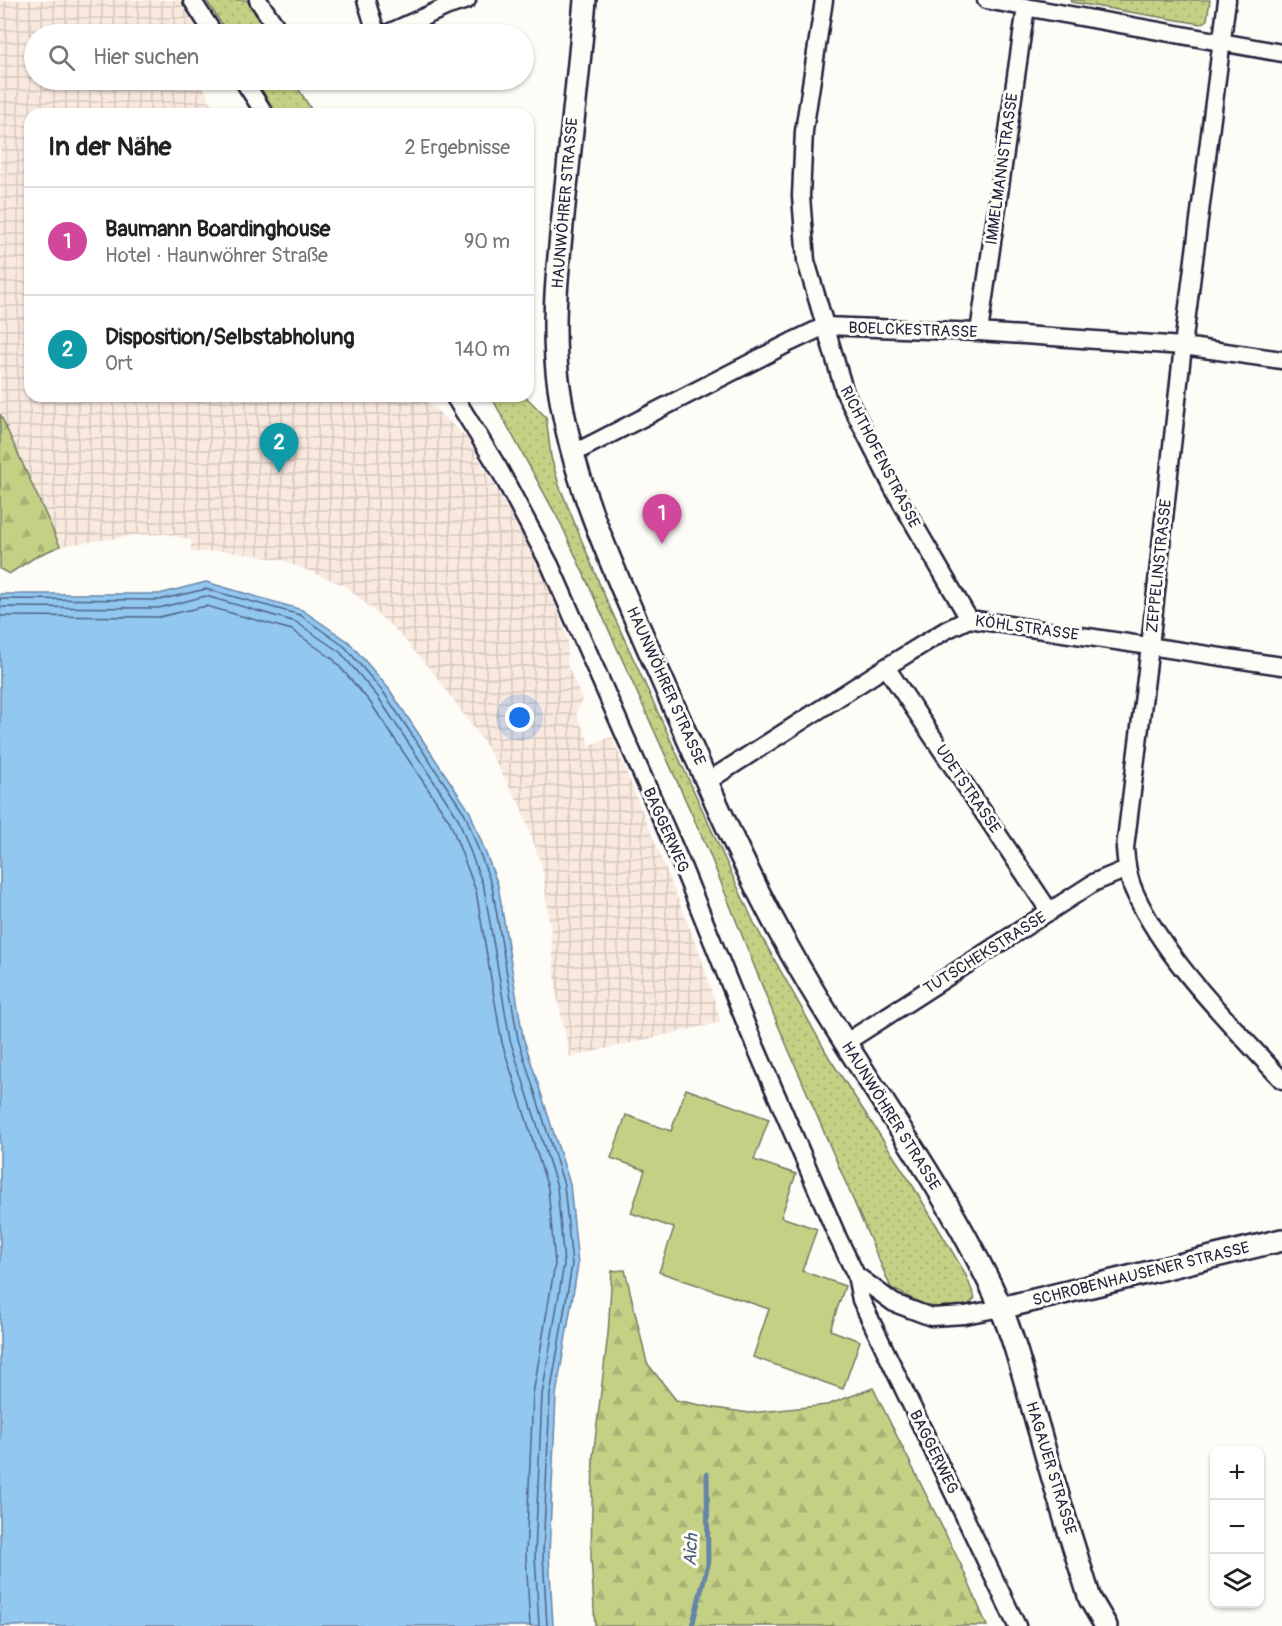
<!DOCTYPE html>
<html lang="de">
<head>
<meta charset="utf-8">
<style>
	:root { --surface:#fff; --page:#f2f2f2; --text:#222; --muted:#767676; --line:#e0e0e0; --accent:#d1495b }
	body { margin:0; font-family:Pangolin,sans-serif; background:var(--page); color:var(--text) }
	.controls { position:absolute; right:18px; bottom:18px; display:grid; overflow:hidden; border-radius:12px; box-shadow:0 2px 4px #0004 }
	.controls button { width:54px; height:54px; display:grid; place-items:center; padding:0; border:0; border-bottom:2px solid var(--line); background:var(--surface); color:var(--text); font:30px sans-serif }
	.you { position:absolute; left:520px; top:718px; width:21px; height:21px; margin:-15px; border:4px solid #fff; border-radius:50%; background:#1a73e8; box-shadow:0 0 0 9px #1a73e833 }
	.badge { display:grid; place-items:center; width:39px; height:39px; border-radius:50%; background:var(--accent); color:#fff; font-size:20px; font-weight:700 }
	.pin { position:absolute; translate:-50% -50px; filter:drop-shadow(0 2px 3px #0008) }
	.pin::after { content:''; position:absolute; top:32px; width:21px; height:18px; background:inherit; clip-path:polygon(0 0,100% 0,50% 100%) }
	.list { margin:0; padding:0; list-style:none }
	h2 { display:flex; justify-content:space-between; align-items:center; height:78px; margin:0; padding:0 24px; font-size:26px }
	h2 small { font-size:20px; font-weight:400; color:var(--muted) }
	.list li { display:grid; grid-template-columns:39px 1fr auto; gap:18px; align-items:center; box-sizing:border-box; height:108px; padding:0 24px; border-top:2px solid var(--line) }
	.list b { display:block; font-size:22px; white-space:nowrap }
	.list p { margin:0; font-size:20px; white-space:nowrap; color:var(--muted) }
	.list em { font-size:20px; font-style:normal; color:var(--muted) }
	.icon { flex:none; width:33px; height:33px; fill:none; stroke:currentColor; stroke-width:2; stroke-linecap:round; stroke-linejoin:round }
	.map { position:relative; flex:none; width:1282px; height:1626px; overflow:hidden }
	.search { position:absolute; background:var(--surface); box-shadow:0 2px 4px #0004; left:24px; top:24px; width:510px; height:66px; display:flex; align-items:center; gap:15px; box-sizing:border-box; padding:0 21px; border-radius:33px; color:var(--muted); font-size:22px }
	.panel { position:absolute; background:var(--surface); box-shadow:0 2px 4px #0004; left:24px; top:108px; width:510px; height:294px; border-radius:18px }
	.map>svg:first-child { display:block }
	.industrial { fill:url(#industrial-grid) }
	.grass { fill:url(#grass-dots); stroke:#737a60; stroke-width:1.5 }
	.forest { fill:url(#forest-firs); stroke:#737a60; stroke-width:1.5 }
	.pitch { fill:#c4d185; stroke:#737a60; stroke-width:1.5 }
	.water { fill:#92c7f0; stroke:#6585a8; stroke-width:1.5 }
	.lines { fill:none; stroke-linecap:round; stroke-linejoin:round }
	.shore { stroke:#4f6483; stroke-width:1.5 }
	.stream { stroke:#6585a8; stroke-width:5 }
	.minor-casing { stroke:#22223b; stroke-width:21 }
	.tertiary-casing { stroke:#22223b; stroke-width:26 }
	.minor { stroke:#fdfcf7; stroke-width:16 }
	.tertiary { stroke:#fdfcf7; stroke-width:21 }
	.labels { text-anchor:middle; dominant-baseline:central; stroke-width:6; stroke-linejoin:round; paint-order:stroke }
	.street-label { font-size:16px; fill:#22223b; stroke:#fdfcf7 }
	.water-label { font-size:18px; font-style:italic; fill:#495c7a; stroke:#fdfcf7 }
</style>
</head>
<body>
<div class="map">
<svg width="1282" height="1626" viewBox="0 0 1282 1626">
	<defs>
		<pattern id="industrial-grid" width="8" height="8" patternUnits="userSpaceOnUse" patternTransform="scale(1.5)"><rect width="8" height="8" fill="#fae9df"/><path d="M0 4h8M4 0v8" fill="none" stroke="#d6c8c0"/></pattern>
		<pattern id="grass-dots" width="8" height="8" patternUnits="userSpaceOnUse" patternTransform="scale(1.5)"><rect width="8" height="8" fill="#c4d185"/><path d="M2 2h.1M6 6h.1" fill="none" stroke="#a8b374" stroke-width="1.8" stroke-linecap="round"/></pattern>
		<pattern id="forest-firs" width="22" height="20" patternUnits="userSpaceOnUse" patternTransform="scale(1.5)"><rect width="22" height="20" fill="#c4d185"/><path d="M5 1l3.5 6h-7zM16 11l3.5 6h-7z" fill="#a8b374"/></pattern>
	</defs>
	<rect width="100%" height="100%" fill="#fdfcf7"/>
	<filter id="ink" filterUnits="userSpaceOnUse"><feTurbulence type="fractalNoise" baseFrequency=".0167" numOctaves="2"/><feDisplacementMap in="SourceGraphic" scale="12" xChannelSelector="R" yChannelSelector="G"/><feConvolveMatrix kernelMatrix="1 2 1 2 8 2 1 2 1" color-interpolation-filters="sRGB"/></filter>
	<g filter="url(#ink)">
		<path class="industrial" d="M0 0H180L202 34H34V80H199L217 114H30V396H421L467 438 543 570 568 641 567 664 582 700 576 713 590 745 612 737 699 951 721 1022 570 1057 557 996 550 926 542 867 521 807 484 742 435 675 397 631 344 585 281 560 226 551 191 552V540L168 534 137 535 60 546 0 414Z"/>
		<path class="grass" d="M206 0H247L263 25 273 34H228Z
			M1071 0H1210L1207 20 1201 24 1071 2Z
			M256 80H293L314 114H276Z
			M491 396H525L546 417 551 457 559 485 602 590 755 925 830 1059 913 1186 965 1273 975 1298 963 1310 962 1308 928 1307 891 1288 775 1018 708 850 562 526Z"/>
		<path class="forest" d="M0 414 60 546 37 556 9 574 0 569Z
			M625 1270 647 1363 676 1400 715 1408 750 1413 827 1405 873 1388 962 1567 987 1626H595L591 1556 593 1457 608 1334 612 1271Z"/>
		<path class="pitch" d="M686 1089 769 1119 754 1160 796 1174 781 1217 817 1229 802 1271 845 1286 830 1330 860 1341 843 1389 753 1357 769 1309 659 1272 674 1228 631 1213 645 1170 611 1158 626 1115 671 1131Z"/>
		<path class="water" d="M206 582 302 610 349 642 389 689 470 812 498 885 523 1037 570 1184 578 1265 556 1395 549 1555 553 1626H0V594H159Z"/>
		<g class="lines">
			<path class="shore" d="M0 599 159 600 206 589 300 615 345 647 384 693 465 814 492 886 518 1039 564 1185 572 1265 550 1395 543 1555 547 1626
				M0 607 159 608 206 596 296 622 340 652 378 697 458 818 484 888 510 1040 557 1187 564 1264 542 1395 535 1555 539 1626
				M0 616 159 617 206 606 292 630 333 659 370 702 450 822 476 891 502 1043 548 1188 555 1264 533 1394 526 1555 530 1626"/>
			<path class="stream" d="M692 1626 708 1564 707 1474"/>
			<g class="minor-casing">
				<path id="minor" d="M192 0 214 34
					M258 0 281 34
					M366 0 375 29 378 32 385 34
					M824 0 804 131 801 196 806 261 845 393 893 488 969 619
					M986 0 1282 53
					M1227 0 1183 346 1150 646 1125 848C1126 863 1128 879 1135 893 1165 960 1232 1025 1282 1080
					M386 34 448 6 467 0
					M243 80 265 114
					M979 332 1026 7
					M454 396 499 469 550 565 680 861 748 1029 838 1238 856 1275 894 1303 931 1317 965 1315 1001 1308
					M572 454 791 342 825 326 979 332 1183 346 1282 360
					M886 667 1050 912
					M708 781 886 667 946 630 969 619 1282 666
					M845 1043 1095 882 1127 869
					M856 1275 861 1300 1017 1626"/>
			</g>
			<g class="tertiary-casing">
				<path id="tertiary" d="M585 0C579 69 571 138 564 206 558 266 550 328 559 387 572 480 611 563 648 648 695 753 738 861 795 960 858 1071 936 1172 991 1286 1014 1332 1025 1384 1040 1433 1055 1489 1073 1544 1090 1599L1106 1626
					M1001 1308 1282 1240"/>
			</g>
			<use href="#minor" class="minor"/>
			<use href="#tertiary" class="tertiary"/>
		</g>
	</g>
	<g class="labels">
		<g class="street-label">
			<text transform="translate(1002 169) rotate(-82)">IMMELMANNSTRASSE</text>
			<text transform="translate(565 203) rotate(-85)">HAUNWÖHRER STRASSE</text>
			<text transform="translate(913 330) rotate(2)">BOELCKESTRASSE</text>
			<text transform="translate(880 457) rotate(63)">RICHTHOFENSTRASSE</text>
			<text transform="translate(1159 566) rotate(-84)">ZEPPELINSTRASSE</text>
			<text transform="translate(1027 628) rotate(8)">KÖHLSTRASSE</text>
			<text transform="translate(666 686) rotate(66)">HAUNWÖHRER STRASSE</text>
			<text transform="translate(968 789) rotate(56)">UDETSTRASSE</text>
			<text transform="translate(666 830) rotate(66)">BAGGERWEG</text>
			<text transform="translate(985 953) rotate(-32)">TUTSCHEKSTRASSE</text>
			<text transform="translate(891 1116) rotate(58)">HAUNWÖHRER STRASSE</text>
			<text transform="translate(1141 1274) rotate(-14)">SCHROBENHAUSENER STRASSE</text>
			<text transform="translate(934 1452) rotate(64)">BAGGERWEG</text>
			<text transform="translate(1051 1468) rotate(73)">HAGAUER STRASSE</text>
		</g>
		<g class="water-label">
			<text transform="translate(691 1550) rotate(-87)">Aich</text>
		</g>
	</g>
</svg>
<div class="controls">
<button>+</button>
<button>−</button>
<button><svg class="icon" aria-label="layers" viewBox="0 0 24 24"><path d="M12 4l9 5-9 5-9-5zM3 14l9 5 9-5"/></svg></button>
</div>
<div class="you"></div>
<div class="pin badge" style="left:662px;top:544px;background:#d1479c">1</div>
<div class="pin badge" style="left:279px;top:473px;background:#0f9aa8">2</div>
<div class="search"><svg class="icon" aria-label="search" viewBox="0 0 24 24"><circle cx="10" cy="10" r="6"/><path d="M15 15l6 6"/></svg>Hier suchen</div>
<section class="panel">
<h2>In der Nähe<small>2 Ergebnisse</small></h2>
<ul class="list">
<li><span class="badge" style="background:#d1479c">1</span><div><b>Baumann Boardinghouse</b><p>Hotel · Haunwöhrer Straße</p></div><em>90 m</em></li>
<li><span class="badge" style="background:#0f9aa8">2</span><div><b>Disposition/Selbstabholung</b><p>Ort</p></div><em>140 m</em></li>
</ul>
</section>
</div>
</body>
</html>
